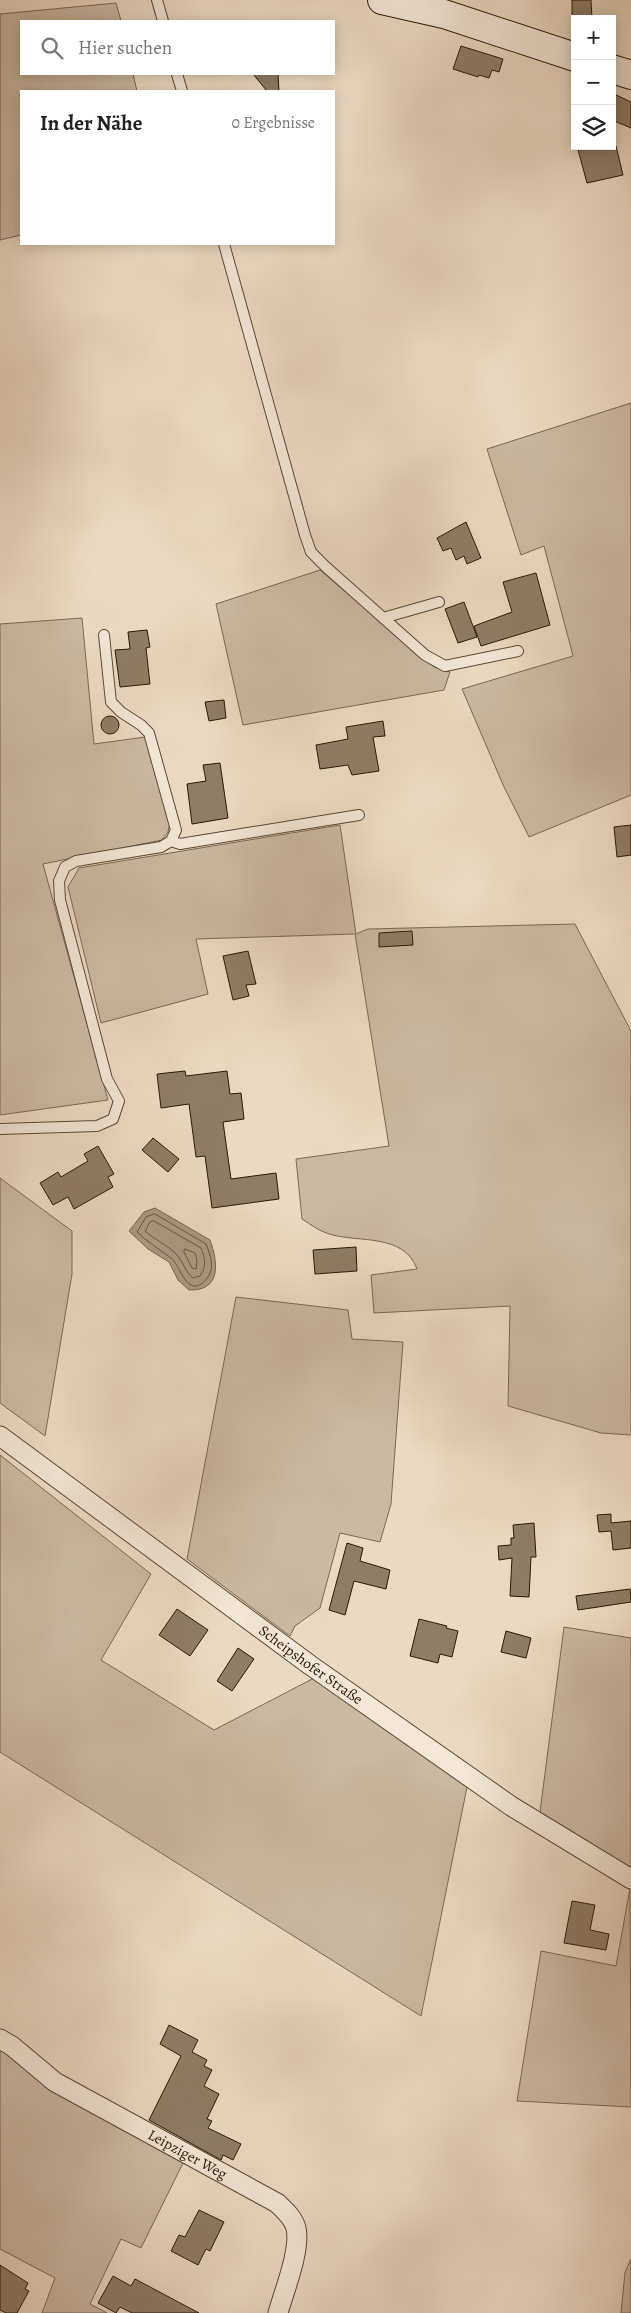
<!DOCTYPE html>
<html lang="de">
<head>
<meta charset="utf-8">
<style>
	:root { --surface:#fff; --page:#f6f6f6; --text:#222; --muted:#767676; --line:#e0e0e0 }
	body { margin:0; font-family:Alegreya,serif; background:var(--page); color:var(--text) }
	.controls { position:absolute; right:15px; top:15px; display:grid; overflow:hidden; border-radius:0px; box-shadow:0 2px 12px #0003 }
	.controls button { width:45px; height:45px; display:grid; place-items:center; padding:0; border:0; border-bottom:1px solid var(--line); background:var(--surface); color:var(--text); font:25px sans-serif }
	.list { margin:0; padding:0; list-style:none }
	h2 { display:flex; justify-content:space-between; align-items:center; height:65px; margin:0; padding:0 20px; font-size:21px }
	h2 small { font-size:16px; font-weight:400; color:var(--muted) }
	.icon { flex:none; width:28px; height:28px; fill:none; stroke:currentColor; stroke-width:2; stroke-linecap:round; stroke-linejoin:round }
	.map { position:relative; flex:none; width:631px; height:2313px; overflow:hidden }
	.search { position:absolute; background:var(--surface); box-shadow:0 2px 12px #0003; left:20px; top:20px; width:315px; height:55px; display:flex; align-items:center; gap:12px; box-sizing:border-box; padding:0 18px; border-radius:0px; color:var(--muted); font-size:19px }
	.panel { position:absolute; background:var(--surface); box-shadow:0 2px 12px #0003; left:20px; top:90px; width:315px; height:155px; border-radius:0px }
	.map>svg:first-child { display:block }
	.green { fill:#cab9a3; stroke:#7a6954 }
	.water { fill:#a99882; stroke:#766550 }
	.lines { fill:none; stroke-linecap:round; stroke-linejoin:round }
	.shore { stroke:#695844; stroke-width:1 }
	.building { fill:#8e7d68; stroke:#291905 }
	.lane-casing { stroke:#5a4934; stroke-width:12 }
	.street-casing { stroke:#5a4934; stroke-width:21 }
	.secondary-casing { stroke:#291905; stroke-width:30 }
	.lane { stroke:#f2e7d8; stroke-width:10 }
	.street { stroke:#f2e7d8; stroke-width:19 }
	.secondary { stroke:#f2e7d8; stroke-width:28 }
	.labels { text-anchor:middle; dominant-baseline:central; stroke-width:4.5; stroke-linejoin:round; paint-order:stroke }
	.street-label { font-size:15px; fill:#291905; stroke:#f2e7d8 }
</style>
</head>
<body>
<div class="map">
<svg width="631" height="2313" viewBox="0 0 631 2313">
	<rect width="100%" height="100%" fill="#ebdac3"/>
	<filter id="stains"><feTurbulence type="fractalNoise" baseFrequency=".004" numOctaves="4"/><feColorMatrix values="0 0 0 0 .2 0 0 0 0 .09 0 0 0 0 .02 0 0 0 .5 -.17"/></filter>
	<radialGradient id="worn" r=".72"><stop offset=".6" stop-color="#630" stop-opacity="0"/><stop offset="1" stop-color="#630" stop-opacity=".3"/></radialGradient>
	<path class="green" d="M116 3 121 21H21V74H133L137 91H21V235L0 240V14Z
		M631 403V795L529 837 504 787 462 689 573 656 544 546 521 555 487 449Z
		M320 570 434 667 450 672 444 690 243 725 216 604Z
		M82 618 94 744 145 737 170 822 168 832 162 840 43 864 108 1100 0 1115V624Z
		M340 825 356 934 368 929 575 924 631 1031V1435L601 1433 508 1406 510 1306 374 1313 371 1275 417 1269C404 1233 359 1243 329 1234 319 1231 310 1224 302 1219L296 1159 389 1146 355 934 196 939 208 994 101 1023 68 887 79 868Z
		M0 1178 72 1231V1274L45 1436 0 1403Z
		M236 1297 348 1310 352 1339 403 1342 391 1504 380 1542 340 1533 320 1608 295 1626 290 1636 187 1559Z
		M0 1455 151 1574 101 1660 214 1730 318 1676 467 1787 421 2016 0 1752Z
		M564 1627 631 1638V1868L540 1812Z
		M630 1888 631 2107 517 2101 541 1951 616 1966Z
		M0 2047 184 2161 141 2248 121 2239 90 2304 107 2313H42L55 2278 0 2249Z
		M631 2259V2313H621L625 2272Z"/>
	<path class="water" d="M155 1208 210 1240C218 1262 222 1291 189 1290L178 1280 169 1262 148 1249 129 1231 144 1212Z"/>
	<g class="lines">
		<path class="shore" d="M155 1214 206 1244C210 1254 215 1267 208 1277 188 1303 181 1266 171 1258 159 1249 147 1242 137 1232L146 1217Z
			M154 1221 201 1248C205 1258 207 1267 200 1276L193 1278C185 1272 184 1263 177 1255 169 1246 155 1240 145 1231L150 1222Z
			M185 1249 195 1253 197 1261 196 1269 192 1268 184 1252Z"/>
	</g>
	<path class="building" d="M572 0H591L592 19H572Z
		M461 46 503 59 499 72 492 70 489 78 479 75 478 77 453 69Z
		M253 74H278L279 91H267Z
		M612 93 631 102V128L612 120Z
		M577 146H616L623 175 587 183Z
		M466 522 481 558 467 564 464 556 456 560 451 548 443 551 437 538Z
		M536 573 550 625 481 646 474 626 512 612 503 582Z
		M464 602 477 637 458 643 445 609Z
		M147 630 150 647 146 648 150 684 120 687 115 650 130 649 128 632Z
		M224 700 226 718 209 721 205 702Z
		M101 725a9 9 0 1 1 18 0a9 9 0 1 1-18 0Z
		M383 721 385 736 373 737 379 771 352 775 348 765 320 769 316 745 348 739 346 727Z
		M220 763 228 818 192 824 187 784 206 781 203 765Z
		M631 825V855L617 857 614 827Z
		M412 931 413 945 379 947V933Z
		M248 951 256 984 246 985 249 996 233 1000 223 956Z
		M185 1071 186 1076 227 1071 230 1094 241 1093 244 1119 223 1122 231 1179 276 1173 279 1199 212 1208 205 1156 196 1157 189 1104 161 1108 157 1074Z
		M153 1138 179 1159 168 1172 142 1150Z
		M98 1146 114 1174 108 1177 113 1187 74 1209 68 1197 53 1205 40 1183 58 1172 61 1177 88 1161 84 1154Z
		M356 1247 357 1271 315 1274 313 1250Z
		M611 1514V1523L631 1521V1548L613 1550 611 1531 599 1532 597 1515Z
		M534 1523 536 1557H531L529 1597 510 1596 512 1558 499 1560 498 1546 511 1545V1538H514L513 1525Z
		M347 1543 363 1548 360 1561 390 1570 386 1589 354 1581 345 1615 329 1610Z
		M630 1589 631 1602 578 1610 576 1596Z
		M177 1609 208 1630 190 1656 159 1635Z
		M419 1619 447 1626 446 1628 458 1631 452 1657 440 1654 438 1663 410 1656Z
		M506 1631 531 1638 526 1658 501 1652Z
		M238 1648 254 1659 232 1691 217 1681Z
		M572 1901 595 1905 590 1930 609 1934 606 1950 564 1943Z
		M169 2025 198 2040 192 2052 207 2060 204 2066 212 2070 204 2086 219 2094 207 2119 212 2121 208 2128 241 2144 233 2160 223 2155 221 2160 149 2120 181 2056 160 2044Z
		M199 2210 224 2222 210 2251 206 2249 198 2265 171 2251 179 2235 185 2237Z
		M0 2265 28 2283 25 2289 29 2291 17 2313H6L0 2310Z
		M113 2276 131 2286 135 2279 199 2313H132L120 2307 116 2313 98 2303Z"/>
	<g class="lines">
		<g class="lane-casing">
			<path id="lane" d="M157 0 163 21
				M177 74 182 91
				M224 244 305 535 311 552 326 567 425 655 445 666 518 651
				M383 618 439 602
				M171 841 180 844 359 815
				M0 1129 97 1126 113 1119 119 1101 107 1079 60 900 59 881 65 867 76 861 161 847 171 841 176 830 149 733 141 725 121 712 111 702 104 635"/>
		</g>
		<g class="street-casing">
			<g id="street">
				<path id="s1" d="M0 1436 310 1665 511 1806 631 1879"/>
				<path id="s2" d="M0 2039 12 2046 55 2082 277 2203C284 2210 293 2217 296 2228 301 2250 284 2291 278 2313"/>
			</g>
		</g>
		<g class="secondary-casing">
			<path id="secondary" d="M382 0 444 14 575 57
				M612 69 631 75"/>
		</g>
		<use href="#lane" class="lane"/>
		<use href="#street" class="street"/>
		<use href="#secondary" class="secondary"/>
	</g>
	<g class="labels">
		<g class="street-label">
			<text stroke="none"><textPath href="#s1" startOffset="386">Scheipshofer Straße</textPath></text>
			<text stroke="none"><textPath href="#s2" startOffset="221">Leipziger Weg</textPath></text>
		</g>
	</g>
	<rect width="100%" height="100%" filter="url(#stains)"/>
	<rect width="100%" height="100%" fill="url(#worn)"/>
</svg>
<div class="controls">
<button>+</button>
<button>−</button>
<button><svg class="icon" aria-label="layers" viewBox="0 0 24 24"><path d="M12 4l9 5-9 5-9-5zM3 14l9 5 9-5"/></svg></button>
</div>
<div class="search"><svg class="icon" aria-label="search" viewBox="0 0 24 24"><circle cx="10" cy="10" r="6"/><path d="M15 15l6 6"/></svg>Hier suchen</div>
<section class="panel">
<h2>In der Nähe<small>0 Ergebnisse</small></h2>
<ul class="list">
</ul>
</section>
</div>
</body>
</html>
